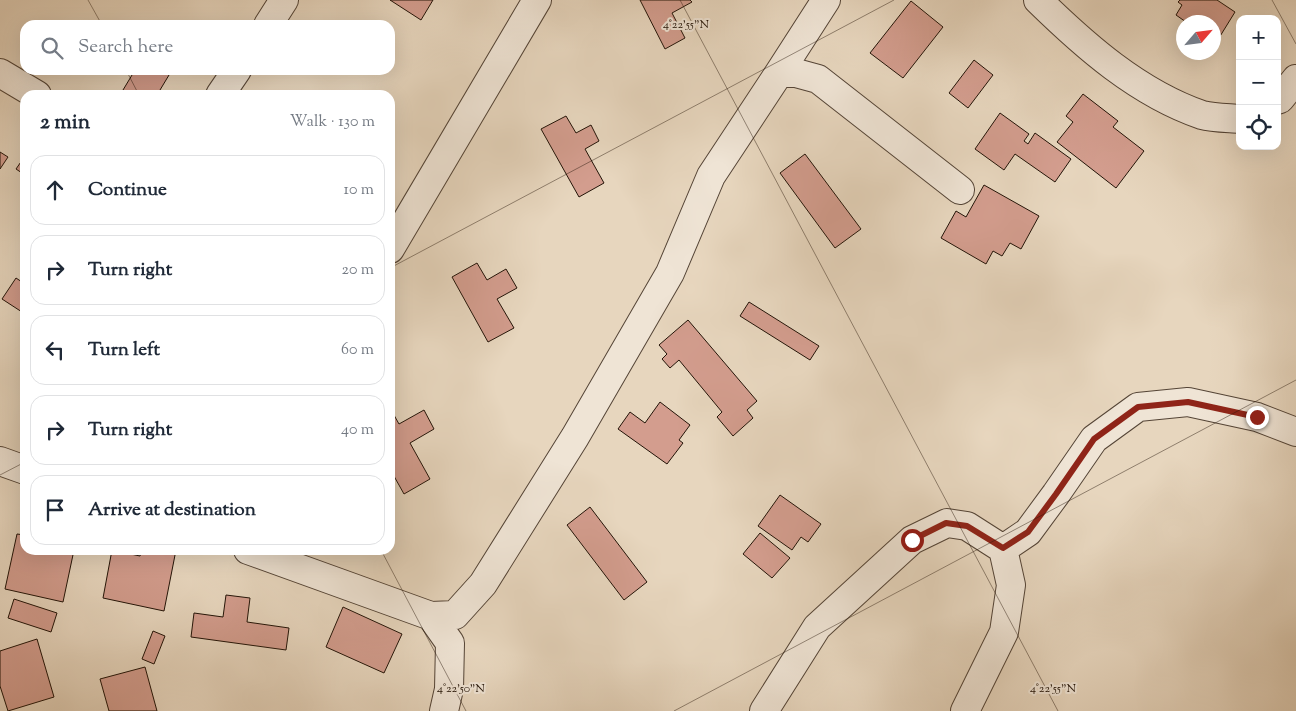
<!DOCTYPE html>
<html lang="en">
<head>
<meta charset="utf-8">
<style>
	:root { --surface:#fff; --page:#f6f6f7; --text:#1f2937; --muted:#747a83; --line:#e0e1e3 }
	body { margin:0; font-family:"Sorts Mill Goudy",serif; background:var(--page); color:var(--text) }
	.controls { position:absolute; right:15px; top:15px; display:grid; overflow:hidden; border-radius:10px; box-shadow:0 5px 20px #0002 }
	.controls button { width:45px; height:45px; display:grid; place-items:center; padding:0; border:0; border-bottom:1px solid var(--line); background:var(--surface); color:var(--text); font:25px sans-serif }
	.compass { position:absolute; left:1176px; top:15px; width:45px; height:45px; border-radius:50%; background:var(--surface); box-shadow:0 5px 20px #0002; rotate:62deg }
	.stop { position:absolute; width:15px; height:15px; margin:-11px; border:4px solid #8f2418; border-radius:50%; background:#fff }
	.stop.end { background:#8f2418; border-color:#fff; box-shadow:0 1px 5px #0008 }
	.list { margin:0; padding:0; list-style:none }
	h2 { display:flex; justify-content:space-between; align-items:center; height:65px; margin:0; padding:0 20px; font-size:21px }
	h2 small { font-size:16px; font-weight:400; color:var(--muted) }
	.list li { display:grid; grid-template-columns:32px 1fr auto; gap:15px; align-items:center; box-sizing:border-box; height:70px; margin:0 10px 10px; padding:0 10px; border:1px solid var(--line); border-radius:15px }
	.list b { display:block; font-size:19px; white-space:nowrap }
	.list em { font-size:16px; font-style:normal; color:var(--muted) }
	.icon { flex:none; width:28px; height:28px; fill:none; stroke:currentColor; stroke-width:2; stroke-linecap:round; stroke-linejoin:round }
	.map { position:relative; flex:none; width:1296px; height:711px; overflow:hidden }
	.search { position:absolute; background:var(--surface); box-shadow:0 5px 20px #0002; left:20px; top:20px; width:375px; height:55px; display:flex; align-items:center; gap:12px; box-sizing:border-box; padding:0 18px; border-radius:15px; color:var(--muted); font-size:19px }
	.panel { position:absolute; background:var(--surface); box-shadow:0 5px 20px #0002; left:20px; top:90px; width:375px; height:465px; border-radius:15px }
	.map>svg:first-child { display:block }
	.building { fill:#d39d8e; stroke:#231408 }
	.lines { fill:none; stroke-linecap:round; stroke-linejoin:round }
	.minor-casing { stroke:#544436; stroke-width:30 }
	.minor { stroke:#efe4d5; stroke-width:28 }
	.route { stroke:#8f2418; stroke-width:6 }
	.ticks { fill:none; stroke:#231408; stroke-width:1; stroke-opacity:0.45 }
	.ticks-label { font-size:12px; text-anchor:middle; fill:#231408; stroke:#efe4d5; stroke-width:4; stroke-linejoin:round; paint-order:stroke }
</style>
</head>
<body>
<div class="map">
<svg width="1296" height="711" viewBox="0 0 1296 711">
	<rect width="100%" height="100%" fill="#e7d6be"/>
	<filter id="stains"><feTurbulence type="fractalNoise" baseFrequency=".004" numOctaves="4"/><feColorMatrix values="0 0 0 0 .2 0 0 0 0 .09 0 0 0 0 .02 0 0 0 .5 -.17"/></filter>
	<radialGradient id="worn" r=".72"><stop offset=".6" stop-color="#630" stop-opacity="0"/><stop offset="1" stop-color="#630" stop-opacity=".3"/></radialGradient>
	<path class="building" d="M390 0H433L421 20Z
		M640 0H690L692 2 672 13 685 38 665 49Z
		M1180 0H1217L1235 12 1214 46V22H1186L1176 15 1182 5 1178 2Z
		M911 1 943 27 903 78 870 53Z
		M974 60 993 75 968 108 949 93Z
		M135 70H172L157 95H120Z
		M1083 94 1118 121 1113 127 1144 151 1116 188 1057 142 1073 122 1066 116Z
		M1000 113 1029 134 1024 141 1028 144 1035 133 1071 159 1055 182 1015 154 1004 170 975 149Z
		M566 116 576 133 591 125 599 141 585 149 604 183 579 197 541 129Z
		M0 152 8 157 0 169Z
		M805 154 861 229 835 248 780 173Z
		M25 156V175L16 169Z
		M984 185 1039 216 1021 249 1010 243 1002 256 993 251 986 264 941 238 956 211 966 217Z
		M477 263 487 280 506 269 517 288 497 299 514 328 488 342 452 277Z
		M16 278 25 284V307L22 312 2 299Z
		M749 302 819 346 810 360 740 316Z
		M688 320 757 401 747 410 753 418 733 436 717 417 722 412 679 360 670 368 662 359 667 354 659 345Z
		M660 402 690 425 679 440 683 443 667 464 618 429 630 412 645 423Z
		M390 408 399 424 424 410 434 429 410 443 430 479 404 494 390 469Z
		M780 495 821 524 808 542 801 537 792 550 758 526Z
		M590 507 647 582 624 600 567 525Z
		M760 533 790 558 772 578 743 554Z
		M17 534 25 535V550H74L63 602 5 589Z
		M112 550 140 556 142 550H176L164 611 103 598Z
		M226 595 250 598 247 622 289 628 286 650 191 637 194 613 223 617Z
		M14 599 57 613 51 632 8 618Z
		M343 607 402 634 384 673 326 647Z
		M153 631 165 636 154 664 142 659Z
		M37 639 54 697 8 711 0 686V651Z
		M145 667 157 711H109L100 679Z"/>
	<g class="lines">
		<g class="minor-casing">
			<path id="minor" d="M1038 0C1085 46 1138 93 1202 115 1213 118 1228 118 1240 119
				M268 25 284 0
				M0 73 37 95
				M779 73H796L818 79 960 190
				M220 95 237 70
				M1277 100 1280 99 1296 79
				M390 249 537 0
				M0 461 25 470
				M1003 549 1028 532 1056 494 1094 439 1138 407 1188 402 1257 417 1296 432
				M248 550 431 616
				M444 711 449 689 450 643 431 616 455 615 483 584 575 437 670 273 711 176 779 73 826 0
				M764 711 817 627 912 540 947 523 967 526 1003 549 1011 585 1004 632 965 711"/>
		</g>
		<use href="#minor" class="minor"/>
	</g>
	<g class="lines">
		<path class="route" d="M912 540 946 523 967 526 1003 548 1028 532 1056 494 1094 439 1138 407 1188 402 1257 417"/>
	</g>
	<path class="ticks" d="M88 0 102 25M680 0 1058 711M1272 0 1296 44M126 70 139 95M390 268 894 0M0 475 25 462M381 550 466 711M674 711 1296 380"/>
	<g class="ticks-label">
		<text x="686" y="28">4°22'55"N</text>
		<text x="461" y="692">4°22'50"N</text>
		<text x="1053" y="692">4°22'55"N</text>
	</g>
	<rect width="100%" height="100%" filter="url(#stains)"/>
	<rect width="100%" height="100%" fill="url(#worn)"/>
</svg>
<div class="controls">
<button>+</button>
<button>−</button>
<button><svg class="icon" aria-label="locate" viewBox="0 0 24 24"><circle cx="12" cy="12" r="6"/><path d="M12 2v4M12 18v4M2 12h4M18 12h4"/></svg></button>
</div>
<svg class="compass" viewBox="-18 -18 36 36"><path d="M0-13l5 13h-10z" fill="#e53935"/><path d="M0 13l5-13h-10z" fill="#747a83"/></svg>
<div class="stop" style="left:912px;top:540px"></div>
<div class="stop end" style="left:1257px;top:417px"></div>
<div class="search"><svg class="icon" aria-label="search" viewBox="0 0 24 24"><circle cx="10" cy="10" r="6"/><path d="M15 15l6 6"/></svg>Search here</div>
<section class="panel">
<h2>2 min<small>Walk · 130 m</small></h2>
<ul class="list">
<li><svg class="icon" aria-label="ahead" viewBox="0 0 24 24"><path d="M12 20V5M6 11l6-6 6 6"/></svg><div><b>Continue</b></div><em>10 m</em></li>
<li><svg class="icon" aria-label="right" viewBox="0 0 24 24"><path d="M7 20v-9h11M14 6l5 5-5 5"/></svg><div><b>Turn right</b></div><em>20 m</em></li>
<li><svg class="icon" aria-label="left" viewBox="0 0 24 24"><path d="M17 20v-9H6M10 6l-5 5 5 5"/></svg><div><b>Turn left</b></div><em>60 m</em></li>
<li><svg class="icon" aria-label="right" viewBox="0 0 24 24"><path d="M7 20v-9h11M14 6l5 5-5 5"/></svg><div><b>Turn right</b></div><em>40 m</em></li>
<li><svg class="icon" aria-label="arrive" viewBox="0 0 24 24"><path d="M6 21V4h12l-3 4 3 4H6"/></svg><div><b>Arrive at destination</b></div></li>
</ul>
</section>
</div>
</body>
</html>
